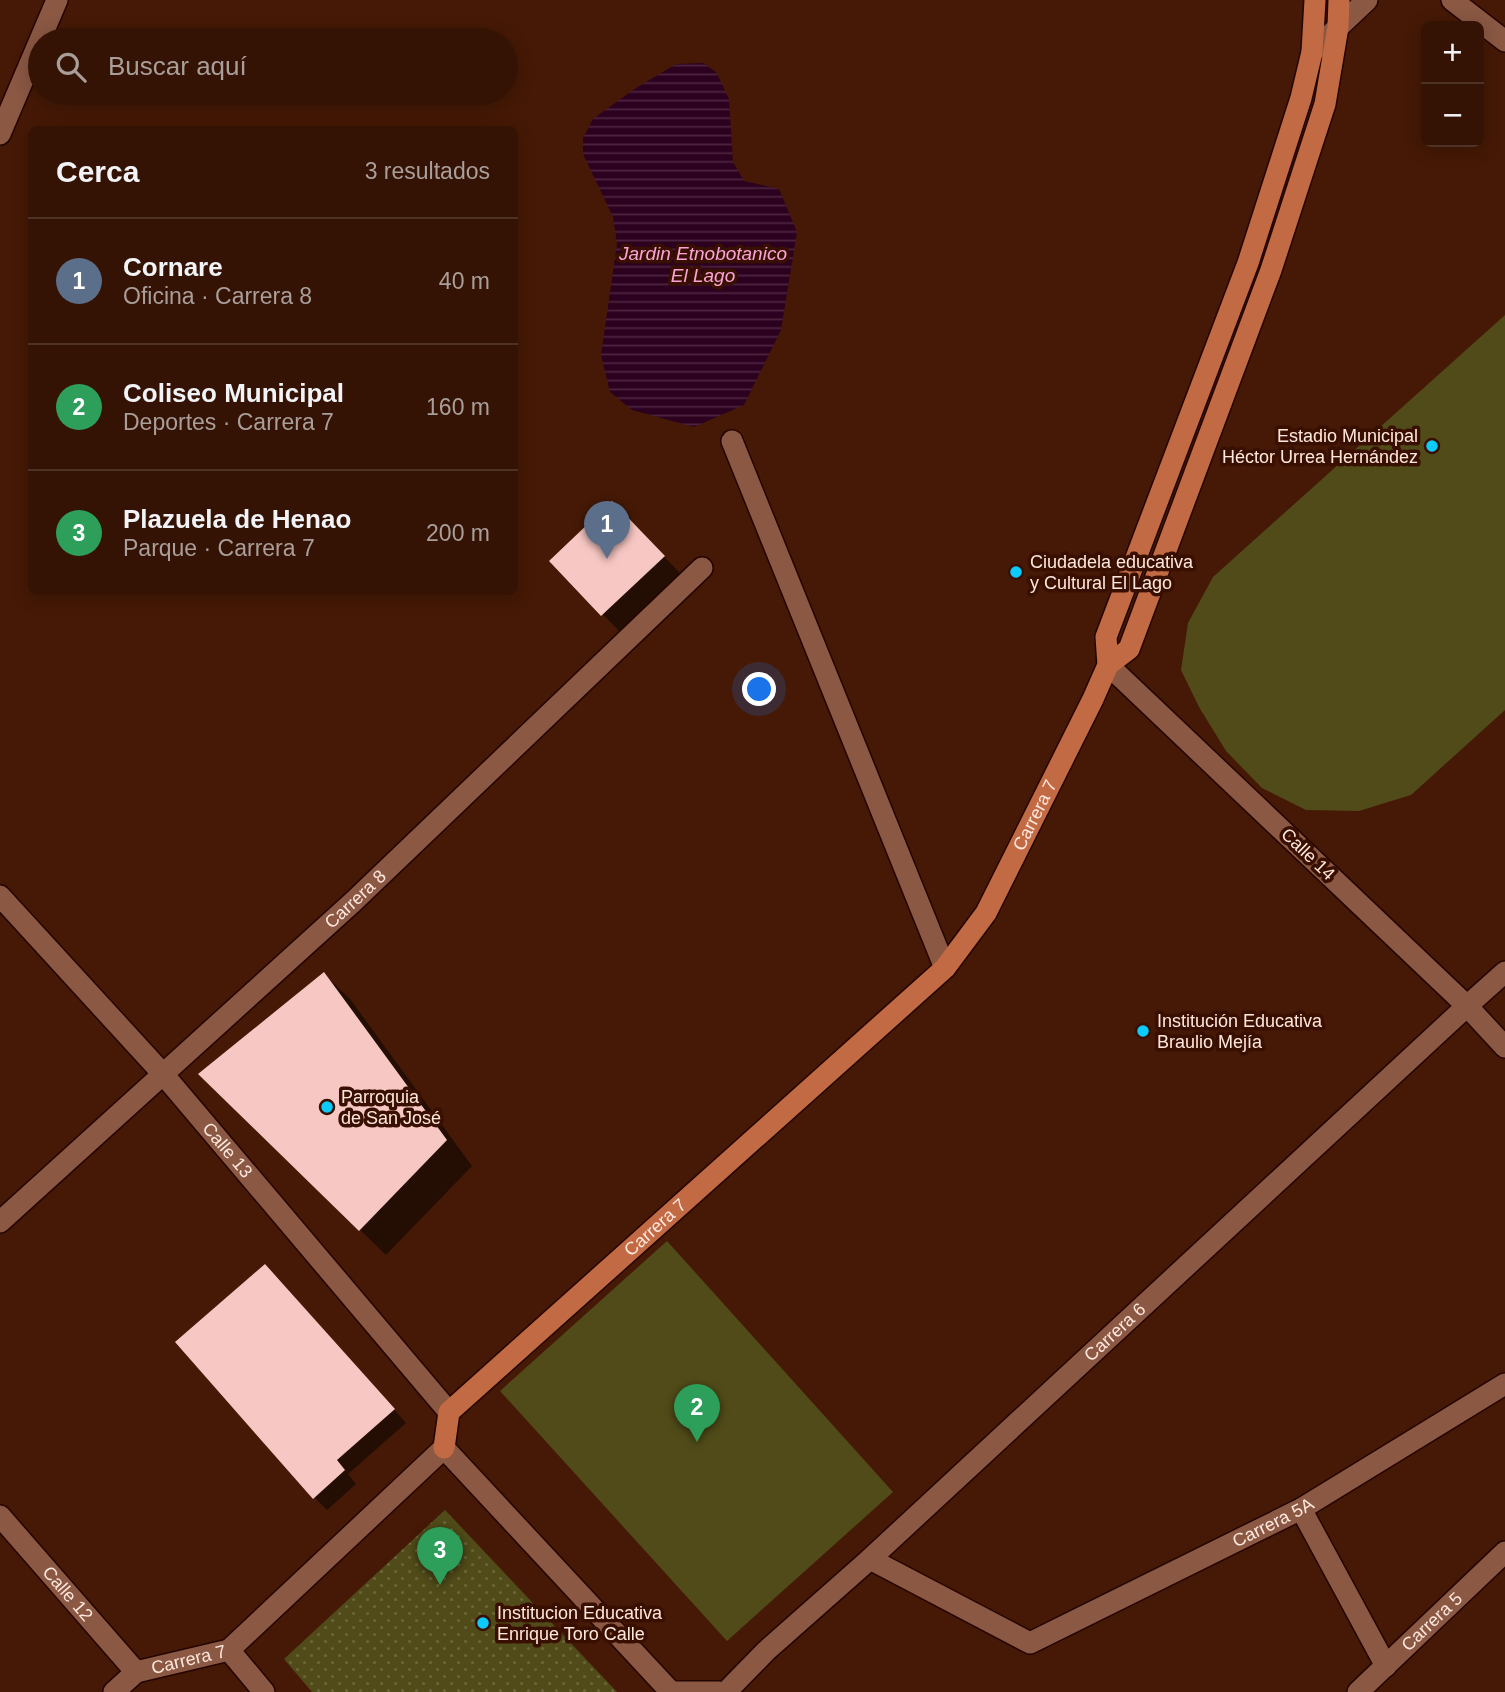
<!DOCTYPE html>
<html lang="es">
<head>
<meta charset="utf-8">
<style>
	:root { --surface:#341304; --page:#3c1c0e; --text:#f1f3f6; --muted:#a99e9a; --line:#4e3226; --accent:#0ccafa }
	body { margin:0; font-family:Arial,sans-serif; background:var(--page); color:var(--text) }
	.controls { position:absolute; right:21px; top:21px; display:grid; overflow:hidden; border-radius:10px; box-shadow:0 4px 18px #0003 }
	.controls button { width:63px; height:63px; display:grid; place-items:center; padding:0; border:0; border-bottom:2px solid var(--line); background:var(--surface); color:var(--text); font:35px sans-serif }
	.you { position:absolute; left:760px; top:690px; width:24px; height:24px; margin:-18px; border:5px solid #fff; border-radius:50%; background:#1a73e8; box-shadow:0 0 0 10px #1a73e833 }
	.badge { display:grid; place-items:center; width:46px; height:46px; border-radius:50%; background:var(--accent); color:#fff; font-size:23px; font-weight:700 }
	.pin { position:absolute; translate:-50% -58px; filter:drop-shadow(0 2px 4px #0008) }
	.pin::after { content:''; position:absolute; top:37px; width:24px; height:21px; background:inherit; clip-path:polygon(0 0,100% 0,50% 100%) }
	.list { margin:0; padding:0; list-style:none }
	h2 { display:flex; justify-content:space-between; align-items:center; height:91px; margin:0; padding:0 28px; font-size:30px }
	h2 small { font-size:23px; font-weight:400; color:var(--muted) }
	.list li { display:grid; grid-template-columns:46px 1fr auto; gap:21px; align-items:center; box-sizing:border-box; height:126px; padding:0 28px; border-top:2px solid var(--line) }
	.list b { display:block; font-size:26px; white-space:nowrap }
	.list p { margin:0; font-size:23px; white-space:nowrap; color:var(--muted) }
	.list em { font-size:23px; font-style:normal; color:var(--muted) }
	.icon { flex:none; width:38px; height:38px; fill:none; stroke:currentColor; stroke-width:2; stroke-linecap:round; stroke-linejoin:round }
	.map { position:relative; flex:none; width:1505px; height:1692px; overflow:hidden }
	.search { position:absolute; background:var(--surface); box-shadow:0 4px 18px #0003; left:28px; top:28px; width:490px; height:77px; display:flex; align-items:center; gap:18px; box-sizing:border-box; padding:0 24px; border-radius:38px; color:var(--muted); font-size:26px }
	.panel { position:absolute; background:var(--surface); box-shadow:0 4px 18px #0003; left:28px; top:126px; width:490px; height:469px; border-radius:10px }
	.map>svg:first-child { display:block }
	.park { fill:url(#park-dots) }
	.garden { fill:#504b18 }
	.water { fill:url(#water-rules) }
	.shadow { fill:#0007 }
	.building { fill:#f7c7c3 }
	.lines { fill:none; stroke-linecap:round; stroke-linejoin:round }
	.minor-casing { stroke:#250500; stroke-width:24 }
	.secondary-casing { stroke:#250500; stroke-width:24 }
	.primary-casing { stroke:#250500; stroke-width:24 }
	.minor { stroke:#8a5843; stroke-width:21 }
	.secondary { stroke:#8a5843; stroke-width:21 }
	.primary { stroke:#c26a44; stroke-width:21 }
	.poi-dot { fill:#0ccafa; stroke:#390f00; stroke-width:2.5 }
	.labels { text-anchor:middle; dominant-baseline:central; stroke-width:7; stroke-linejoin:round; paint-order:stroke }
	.poi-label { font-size:18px; fill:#ffe7de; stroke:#390f00; text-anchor:start }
	.street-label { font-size:18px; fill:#ffe7de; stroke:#390f00 }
	.water-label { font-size:19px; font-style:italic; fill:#faa3d8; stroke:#390f00 }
</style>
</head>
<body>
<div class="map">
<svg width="1505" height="1692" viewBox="0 0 1505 1692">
	<defs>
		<pattern id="park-dots" width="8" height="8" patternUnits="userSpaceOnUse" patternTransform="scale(1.75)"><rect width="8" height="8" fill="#504b18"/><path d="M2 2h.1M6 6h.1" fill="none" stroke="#6a6539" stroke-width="1.8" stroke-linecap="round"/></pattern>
		<pattern id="water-rules" width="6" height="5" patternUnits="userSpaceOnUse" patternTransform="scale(1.75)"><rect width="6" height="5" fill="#2c001f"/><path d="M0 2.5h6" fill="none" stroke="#4c253f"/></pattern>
	</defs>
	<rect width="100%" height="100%" fill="#451905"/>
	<path class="park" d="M445 1510 617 1692H312L284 1659Z"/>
	<path class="garden" d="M1505 315V710L1411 795 1359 811 1306 810 1262 788 1226 751 1199 707 1181 670 1188 623 1213 577Z
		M667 1241 893 1492 727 1641 500 1391Z"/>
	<path class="water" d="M703 63 716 72 729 99 733 162 744 181 779 189 797 232 781 330 744 405 694 427 632 410 610 392 601 355 617 244 613 217 583 154V138L593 119 633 90 676 64Z"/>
	<path class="shadow" d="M631 523 683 576 622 634 551 561Z
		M324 974 350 999 472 1166 386 1255 225 1099Z
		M278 1278 406 1423 348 1474 356 1484 327 1510 314 1497Z"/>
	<path class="building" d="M612 501 665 556 601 616 549 561Z
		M324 972 447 1140 359 1231 198 1074Z
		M265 1264 395 1409 337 1460 345 1470 313 1499 175 1342Z"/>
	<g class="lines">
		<g class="minor-casing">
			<g id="minor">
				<path d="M1452 0 1505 41"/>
				<path d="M1312 52 1367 0"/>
				<path d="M0 134 57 0"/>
				<path d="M732 441 945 968"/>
				<path id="s1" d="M0 896 163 1074 449 1412"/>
				<path d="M1505 972 1467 1006 1505 1047"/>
				<path id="s2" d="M0 1222 354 901 702 568"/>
				<path d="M1301 1509 1386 1666"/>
				<path id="s3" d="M0 1516 136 1672 229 1650"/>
				<path id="s4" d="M870 1559 1030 1643 1301 1509 1505 1384"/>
				<path id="s5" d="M1358 1692 1505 1552"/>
			</g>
		</g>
		<g class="secondary-casing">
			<g id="secondary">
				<path d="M114 1692 136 1672"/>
				<path d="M264 1692 229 1650 444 1448 670 1691"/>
				<path d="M669 1692H719"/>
				<path id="s6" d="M726 1692 766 1651 870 1559 1467 1006 1108 665"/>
			</g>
		</g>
		<g class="primary-casing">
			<g id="primary">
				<path d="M1108 665 1129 649 1271 270 1325 104 1338 27 1339 0"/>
				<path id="s7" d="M444 1448 449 1412 945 968 986 913 1093 699 1108 665 1106 637 1248 263 1301 98 1312 52 1315 0"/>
			</g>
		</g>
		<use href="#minor" class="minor"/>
		<use href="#secondary" class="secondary"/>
		<use href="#primary" class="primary"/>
	</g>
	<g class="poi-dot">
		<circle cx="1432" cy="446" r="7"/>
		<circle cx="1016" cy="572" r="7"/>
		<circle cx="1143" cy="1031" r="7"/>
		<circle cx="327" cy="1107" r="7"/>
		<circle cx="483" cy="1623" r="7"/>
	</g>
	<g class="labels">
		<g class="poi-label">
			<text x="1418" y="436" text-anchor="end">Estadio Municipal<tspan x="1418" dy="21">Héctor Urrea Hernández</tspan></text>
			<text x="1030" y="562">Ciudadela educativa<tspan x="1030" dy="21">y Cultural El Lago</tspan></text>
			<text x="1157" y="1021">Institución Educativa<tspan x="1157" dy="21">Braulio Mejía</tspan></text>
			<text x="341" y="1097">Parroquia<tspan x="341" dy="21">de San José</tspan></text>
			<text x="497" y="1613">Institucion Educativa<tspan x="497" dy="21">Enrique Toro Calle</tspan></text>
		</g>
		<g class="street-label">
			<text stroke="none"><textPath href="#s7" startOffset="880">Carrera 7</textPath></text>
			<text transform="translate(1308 854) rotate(44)">Calle 14</text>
			<text stroke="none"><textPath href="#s2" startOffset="480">Carrera 8</textPath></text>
			<text stroke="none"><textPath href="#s1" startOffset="341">Calle 13</textPath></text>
			<text stroke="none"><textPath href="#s7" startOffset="313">Carrera 7</textPath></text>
			<text stroke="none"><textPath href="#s6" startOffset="530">Carrera 6</textPath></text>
			<text stroke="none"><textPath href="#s4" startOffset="452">Carrera 5A</textPath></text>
			<text stroke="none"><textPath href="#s3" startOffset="103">Calle 12</textPath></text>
			<text stroke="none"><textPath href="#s5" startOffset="102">Carrera 5</textPath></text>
			<text stroke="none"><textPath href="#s3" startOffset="261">Carrera 7</textPath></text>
		</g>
		<g class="water-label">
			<text x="703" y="253">Jardin Etnobotanico<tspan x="703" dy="22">El Lago</tspan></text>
		</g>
	</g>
</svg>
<div class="controls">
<button>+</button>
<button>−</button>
</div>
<div class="you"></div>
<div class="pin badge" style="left:607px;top:559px;background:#5c6f8a">1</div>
<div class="pin badge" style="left:697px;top:1442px;background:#2e9e5b">2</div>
<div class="pin badge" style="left:440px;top:1585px;background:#2e9e5b">3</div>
<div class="search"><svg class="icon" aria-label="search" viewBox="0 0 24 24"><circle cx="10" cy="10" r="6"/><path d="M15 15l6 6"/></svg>Buscar aquí</div>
<section class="panel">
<h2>Cerca<small>3 resultados</small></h2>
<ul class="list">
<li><span class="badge" style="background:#5c6f8a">1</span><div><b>Cornare</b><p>Oficina · Carrera 8</p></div><em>40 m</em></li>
<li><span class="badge" style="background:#2e9e5b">2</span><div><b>Coliseo Municipal</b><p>Deportes · Carrera 7</p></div><em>160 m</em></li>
<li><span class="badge" style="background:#2e9e5b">3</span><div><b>Plazuela de Henao</b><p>Parque · Carrera 7</p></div><em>200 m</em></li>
</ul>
</section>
</div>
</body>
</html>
